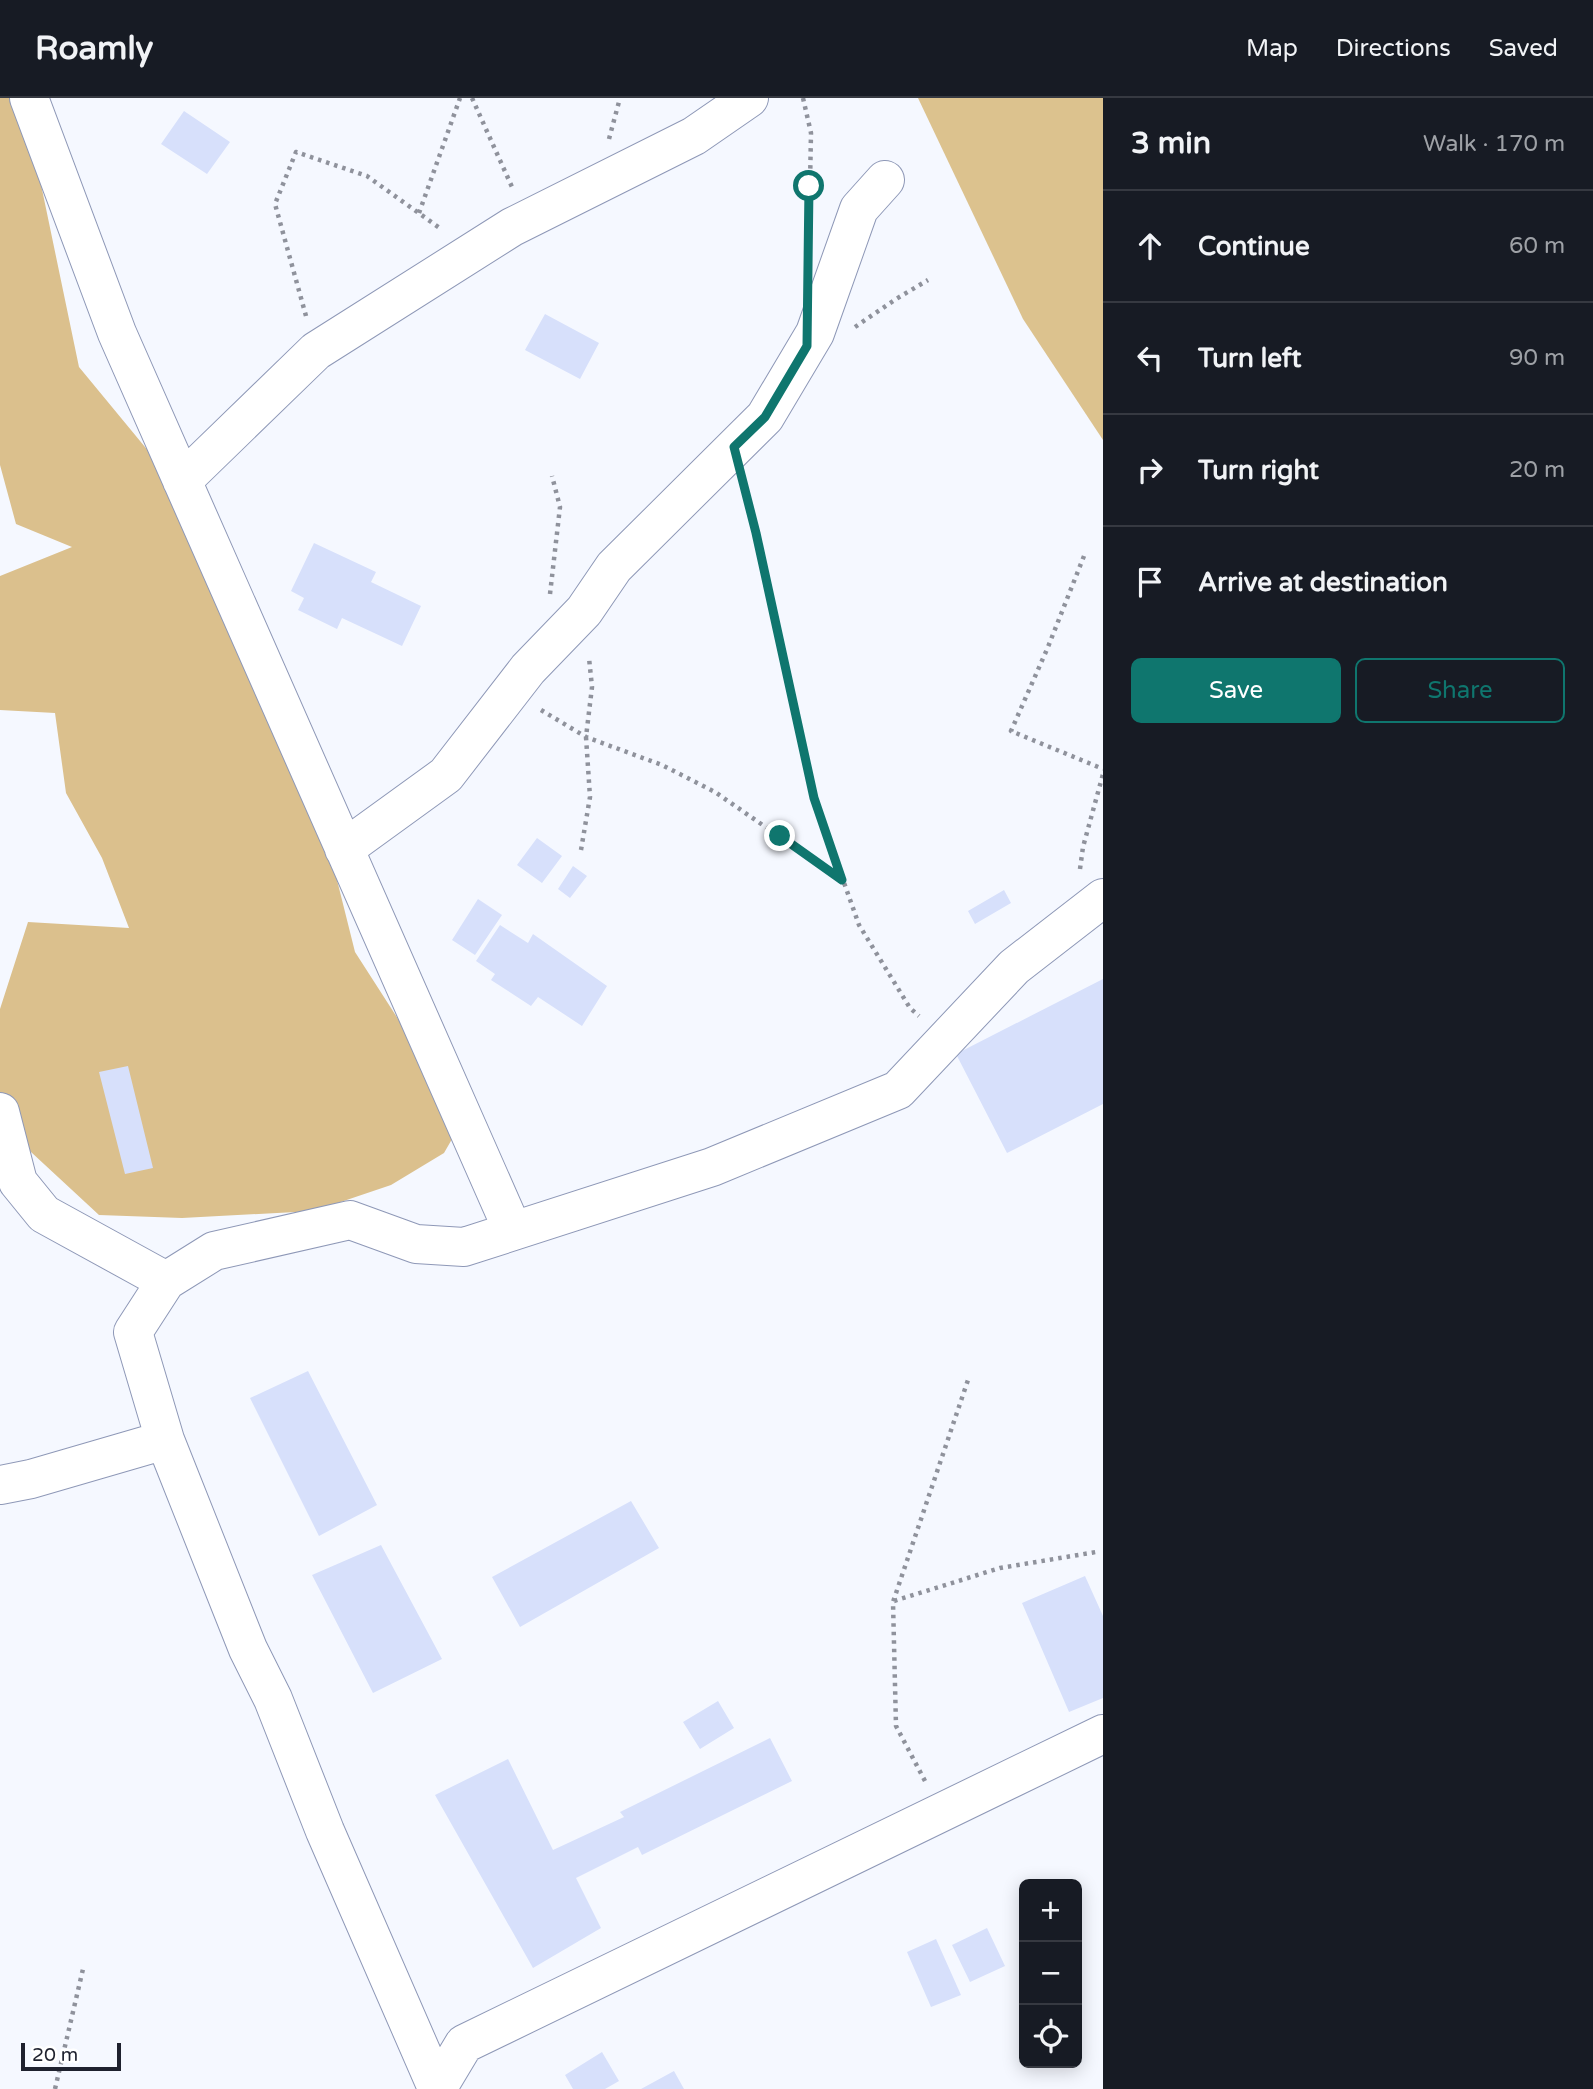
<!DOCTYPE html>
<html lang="en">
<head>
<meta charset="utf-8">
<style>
	:root { --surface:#171b24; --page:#242831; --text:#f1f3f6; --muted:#9ea1a6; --line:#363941; --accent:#0f766e }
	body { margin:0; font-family:"Varela Round",sans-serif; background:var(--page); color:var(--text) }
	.controls { position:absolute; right:21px; bottom:21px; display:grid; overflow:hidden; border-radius:10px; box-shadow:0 4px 18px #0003 }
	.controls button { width:63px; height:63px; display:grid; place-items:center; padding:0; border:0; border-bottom:2px solid var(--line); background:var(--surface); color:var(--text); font:35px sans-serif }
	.scale { position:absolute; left:21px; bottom:18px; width:100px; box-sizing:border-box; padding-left:7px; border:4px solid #1e212e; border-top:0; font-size:19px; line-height:24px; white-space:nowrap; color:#1e212e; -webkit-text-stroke:5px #fff; paint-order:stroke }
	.stop { position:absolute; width:21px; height:21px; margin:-16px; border:5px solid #0f766e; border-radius:50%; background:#fff }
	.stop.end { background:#0f766e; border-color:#fff; box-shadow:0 2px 7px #0008 }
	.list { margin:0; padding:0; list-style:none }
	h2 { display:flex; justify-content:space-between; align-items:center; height:91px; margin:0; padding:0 28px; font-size:30px }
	h2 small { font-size:23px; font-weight:400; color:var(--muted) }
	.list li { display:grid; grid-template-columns:46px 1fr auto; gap:21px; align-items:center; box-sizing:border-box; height:112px; padding:0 28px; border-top:2px solid var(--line) }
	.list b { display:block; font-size:26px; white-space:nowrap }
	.list em { font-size:23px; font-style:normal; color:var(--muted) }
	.actions { display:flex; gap:14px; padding:21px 28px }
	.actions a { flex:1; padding:16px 0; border:2px solid var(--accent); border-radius:10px; text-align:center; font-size:24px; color:var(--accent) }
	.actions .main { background:var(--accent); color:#fff }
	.icon { flex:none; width:38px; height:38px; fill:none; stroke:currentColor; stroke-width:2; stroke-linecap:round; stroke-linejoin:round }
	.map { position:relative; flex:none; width:1103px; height:1991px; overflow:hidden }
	header { display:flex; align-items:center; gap:42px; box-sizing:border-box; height:98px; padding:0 35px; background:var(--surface); border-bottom:2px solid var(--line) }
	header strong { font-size:33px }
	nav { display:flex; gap:38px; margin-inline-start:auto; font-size:24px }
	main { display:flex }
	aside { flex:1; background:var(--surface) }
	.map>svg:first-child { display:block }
	.forest { fill:#dbc08d }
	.water { fill:#dcc28e }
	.building { fill:#d7e0fb }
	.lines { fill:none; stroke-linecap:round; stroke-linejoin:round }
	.minor-casing { stroke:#8e98b7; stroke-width:40 }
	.path { stroke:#8f929c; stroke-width:4.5; stroke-dasharray:3.5 5; stroke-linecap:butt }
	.minor { stroke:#fff; stroke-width:38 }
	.route { stroke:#0f766e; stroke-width:9 }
</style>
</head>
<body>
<header>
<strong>Roamly</strong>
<nav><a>Map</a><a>Directions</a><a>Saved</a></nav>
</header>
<main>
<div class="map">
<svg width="1103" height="1991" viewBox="0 0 1103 1991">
	<rect width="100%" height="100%" fill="#f5f8ff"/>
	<path class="forest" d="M0 0H23L79 269 192 406 310 674 355 854 463 1022 444 1055 391 1087 314 1113 182 1120 99 1117 4 1029 0 1002V911L28 824 129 830 102 760 66 695 55 615 0 612V478L72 449 16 426 0 367Z"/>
	<path class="water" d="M918 0H1103V342L1023 221Z"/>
	<path class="building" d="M184 13 230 44 207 76 161 46Z
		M545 216 599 245 580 281 525 252Z
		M314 445 376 474 371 484 421 508 402 548 342 520 337 531 298 512 304 500 291 493Z
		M537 740 562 758 542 785 517 767Z
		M573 768 587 778 570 800 558 791Z
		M1004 792 1011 805 975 826 968 813Z
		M478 801 502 817 475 857 452 842Z
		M500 827 528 845 533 836 607 888 582 928 538 899 531 908 491 882 495 876 476 863Z
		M1103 881V1006L1007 1055 956 956Z
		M128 968 153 1070 125 1076 99 974Z
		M308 1273 377 1407 319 1438 250 1300Z
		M631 1403 659 1450 520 1529 492 1479Z
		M381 1447 442 1561 373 1595 312 1477Z
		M1085 1478 1103 1518V1600L1069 1614 1022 1505Z
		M718 1603 734 1630 700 1651 683 1624Z
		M770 1640 792 1683 642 1757 638 1749 576 1780 601 1830 533 1870 435 1697 508 1661 553 1752 624 1719 620 1714Z
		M987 1830 1005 1868 970 1884 952 1847Z
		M936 1841 961 1897 931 1909 907 1854Z
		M602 1954 619 1983 605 1991H573L565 1977Z
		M674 1973 684 1991H641Z"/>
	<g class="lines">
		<g class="minor-casing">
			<path id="minor" d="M29 0 117 235 513 1133
				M182 383 316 253 512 129 694 38 749 0
				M344 751 446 677 528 571 584 513 614 469 765 319 815 235 859 111 885 82
				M0 1014 18 1084 44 1116 166 1183
				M0 1387 31 1381 165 1342
				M437 1990 325 1733 273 1601 248 1551 165 1342 133 1234 166 1183 214 1153 350 1122 416 1146 464 1149 712 1069 898 992 1014 869 1103 800
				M437 1991 464 1946 1103 1636"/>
		</g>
		<path class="path" d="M472 0 512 89
			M803 0 811 35 809 139
			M609 41 620 0
			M419 115 460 0
			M306 218 275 106 296 54 367 78 441 131
			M855 229 896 201 928 182
			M745 390 814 700 859 827 910 910 919 918
			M1084 458 1048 549 1011 633 1103 671
			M550 496 560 409 552 378
			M541 612 586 639 662 667 715 694 842 782
			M581 752 590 699 586 639 592 589 589 560
			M1080 771 1083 749 1103 676
			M894 1503 1000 1470 1096 1454
			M925 1683 896 1628 893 1504 968 1282
			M55 1991 83 1871"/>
		<use href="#minor" class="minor"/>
	</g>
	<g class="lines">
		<path class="route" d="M780 738 842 782 814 700 756 435 734 349 765 319 807 248 809 88"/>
	</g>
</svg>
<div class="controls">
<button>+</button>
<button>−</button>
<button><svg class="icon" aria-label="locate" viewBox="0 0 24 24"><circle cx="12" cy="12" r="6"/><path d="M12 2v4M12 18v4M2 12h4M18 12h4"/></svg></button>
</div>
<div class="scale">20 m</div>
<div class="stop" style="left:809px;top:88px"></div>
<div class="stop end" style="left:780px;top:738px"></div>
</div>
<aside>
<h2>3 min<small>Walk · 170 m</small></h2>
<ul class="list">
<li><svg class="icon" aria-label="ahead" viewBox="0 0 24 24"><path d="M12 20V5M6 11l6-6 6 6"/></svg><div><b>Continue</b></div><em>60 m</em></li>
<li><svg class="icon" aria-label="left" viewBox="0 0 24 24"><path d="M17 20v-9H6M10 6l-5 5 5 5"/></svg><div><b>Turn left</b></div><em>90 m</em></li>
<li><svg class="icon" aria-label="right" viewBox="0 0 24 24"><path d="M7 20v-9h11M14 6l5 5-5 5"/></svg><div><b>Turn right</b></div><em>20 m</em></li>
<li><svg class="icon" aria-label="arrive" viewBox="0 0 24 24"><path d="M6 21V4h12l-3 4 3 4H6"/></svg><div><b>Arrive at destination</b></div></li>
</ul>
<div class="actions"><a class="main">Save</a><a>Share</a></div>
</aside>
</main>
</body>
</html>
